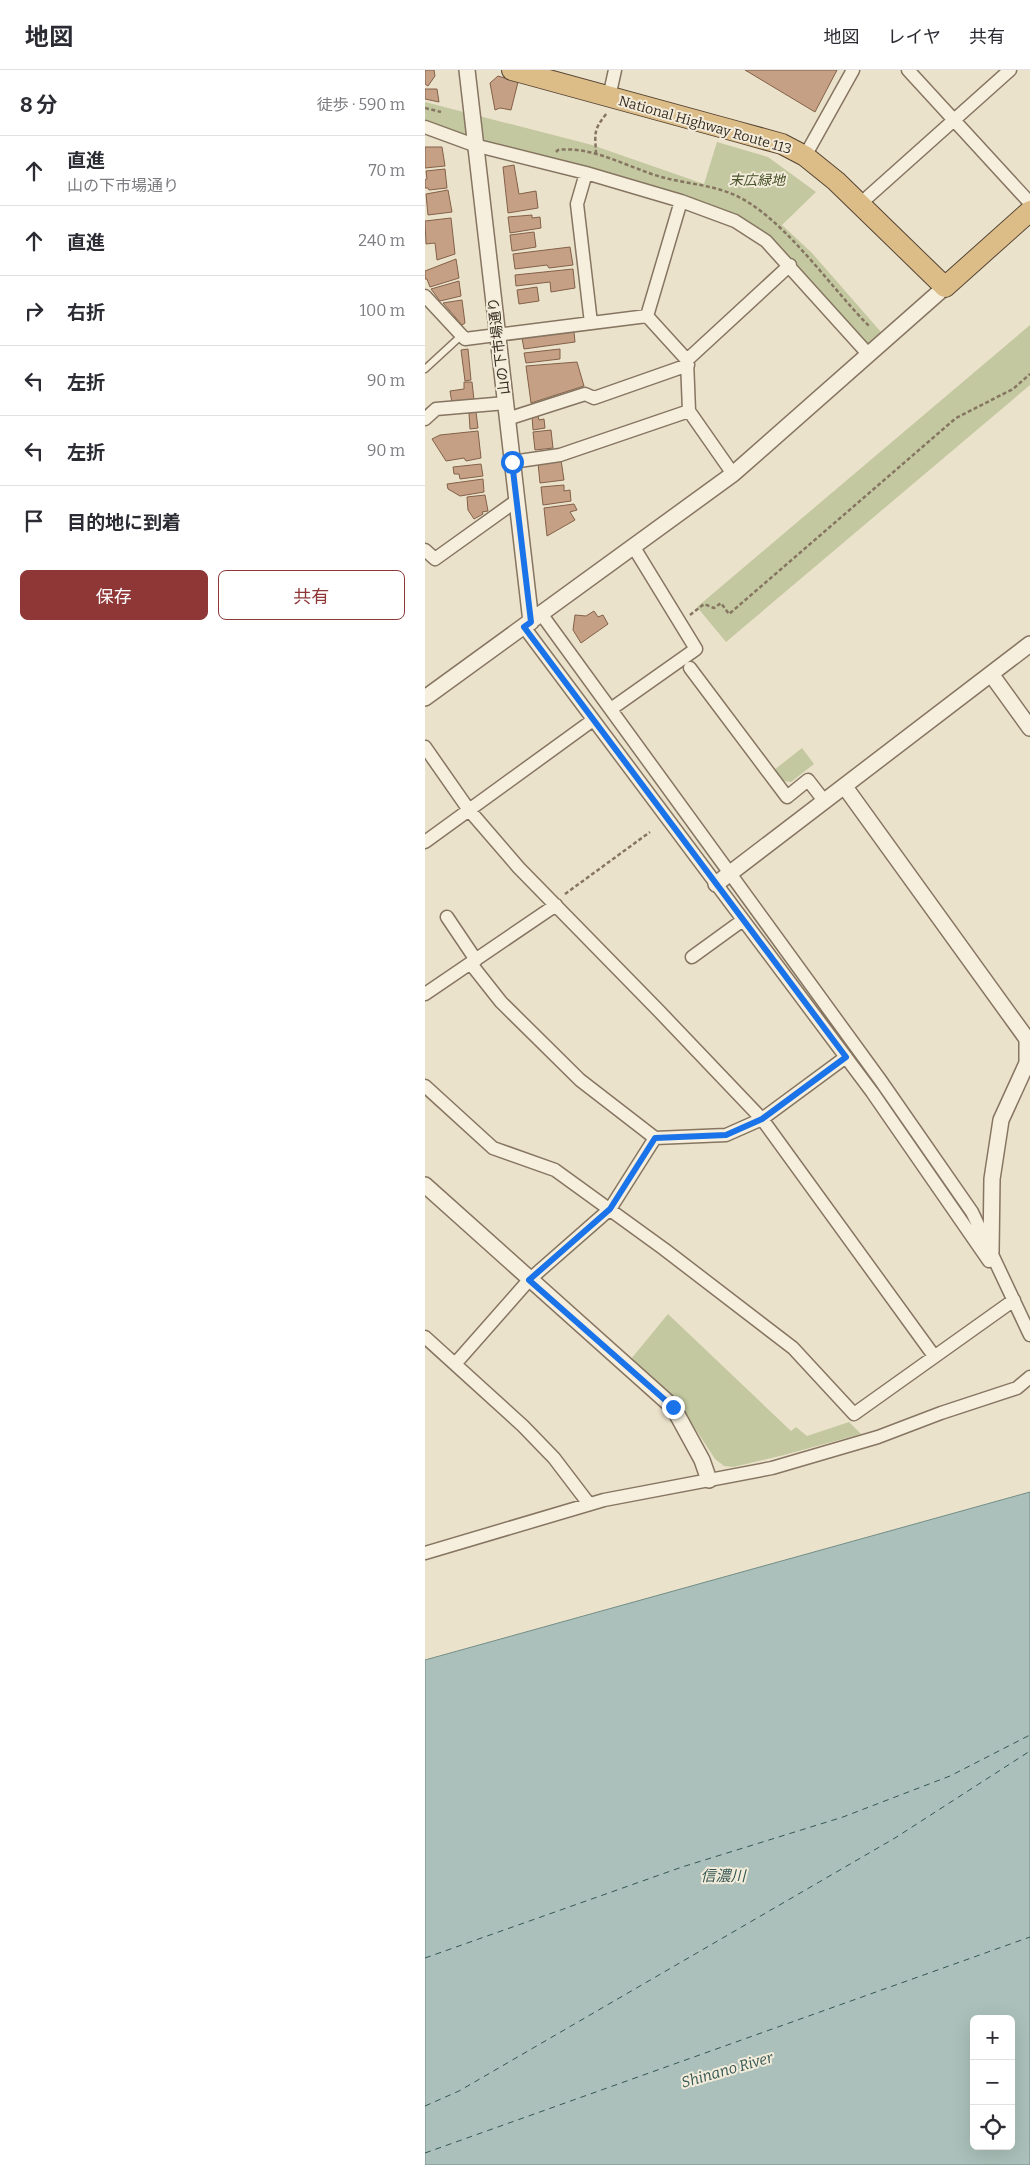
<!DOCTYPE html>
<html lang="ja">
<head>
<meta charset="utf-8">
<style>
	:root { --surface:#fff; --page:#f7f7f7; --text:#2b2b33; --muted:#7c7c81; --line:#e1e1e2; --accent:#8f3737 }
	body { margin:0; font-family:Bitter,"Noto Sans JP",serif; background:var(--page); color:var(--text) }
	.controls { position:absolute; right:15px; bottom:15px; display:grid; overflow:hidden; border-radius:8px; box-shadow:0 5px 20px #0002 }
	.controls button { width:45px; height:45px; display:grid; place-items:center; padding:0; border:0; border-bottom:1px solid var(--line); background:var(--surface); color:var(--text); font:25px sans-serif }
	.stop { position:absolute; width:15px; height:15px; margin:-11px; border:4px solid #1a73e8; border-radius:50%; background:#fff }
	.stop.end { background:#1a73e8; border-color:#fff; box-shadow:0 1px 5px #0008 }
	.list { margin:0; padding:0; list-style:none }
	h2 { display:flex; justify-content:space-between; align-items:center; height:65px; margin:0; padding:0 20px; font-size:21px }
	h2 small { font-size:16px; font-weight:400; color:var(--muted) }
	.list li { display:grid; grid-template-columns:32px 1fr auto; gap:15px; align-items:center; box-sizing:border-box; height:70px; padding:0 20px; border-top:1px solid var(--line) }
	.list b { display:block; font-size:19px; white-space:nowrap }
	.list p { margin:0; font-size:16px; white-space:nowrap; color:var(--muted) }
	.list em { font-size:16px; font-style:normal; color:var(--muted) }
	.actions { display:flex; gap:10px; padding:15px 20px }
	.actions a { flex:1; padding:11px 0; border:1px solid var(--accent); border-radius:8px; text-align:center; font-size:18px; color:var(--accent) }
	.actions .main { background:var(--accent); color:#fff }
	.icon { flex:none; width:28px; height:28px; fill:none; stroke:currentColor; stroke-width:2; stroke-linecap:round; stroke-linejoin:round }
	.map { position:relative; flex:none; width:605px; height:2095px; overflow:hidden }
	header { display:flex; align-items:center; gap:30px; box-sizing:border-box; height:70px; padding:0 25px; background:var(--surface); border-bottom:1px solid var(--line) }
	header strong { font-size:24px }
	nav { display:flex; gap:28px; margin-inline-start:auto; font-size:18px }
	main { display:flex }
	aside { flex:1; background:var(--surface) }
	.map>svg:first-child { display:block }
	.green { fill:#c3c8a0 }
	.water { fill:#abc0ba; stroke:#728e87; fill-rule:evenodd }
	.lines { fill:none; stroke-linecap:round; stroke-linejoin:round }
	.ferry { stroke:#345755; stroke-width:1; stroke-dasharray:6 5; stroke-linecap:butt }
	.building { fill:#c5a085; stroke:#836149 }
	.service-casing { stroke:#867561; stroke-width:9 }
	.minor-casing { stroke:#867561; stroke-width:15 }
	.tertiary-casing { stroke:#867561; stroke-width:18 }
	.trunk-casing { stroke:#554434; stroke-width:22 }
	.path { stroke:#867561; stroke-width:2.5; stroke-dasharray:4 2.5; stroke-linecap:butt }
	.service { stroke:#f6efde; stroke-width:6 }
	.minor { stroke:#f6efde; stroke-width:12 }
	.tertiary { stroke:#f6efde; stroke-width:15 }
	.trunk { stroke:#dcbc87; stroke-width:20 }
	.route { stroke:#1a73e8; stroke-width:6 }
	.labels { text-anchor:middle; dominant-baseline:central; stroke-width:4; stroke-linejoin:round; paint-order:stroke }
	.street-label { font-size:14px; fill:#392d23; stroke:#f3ecda }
	.park-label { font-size:14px; font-style:italic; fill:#48532b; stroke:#f3ecda }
	.water-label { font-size:15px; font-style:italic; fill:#345755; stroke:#f3ecda }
</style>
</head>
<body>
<header>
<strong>地図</strong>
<nav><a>地図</a><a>レイヤ</a><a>共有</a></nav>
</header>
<main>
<aside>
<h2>8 分<small>徒歩 · 590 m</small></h2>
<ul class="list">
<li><svg class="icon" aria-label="ahead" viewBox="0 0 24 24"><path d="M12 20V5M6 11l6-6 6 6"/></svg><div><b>直進</b><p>山の下市場通り</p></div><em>70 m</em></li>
<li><svg class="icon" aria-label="ahead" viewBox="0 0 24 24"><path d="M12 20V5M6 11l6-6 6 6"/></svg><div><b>直進</b></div><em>240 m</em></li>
<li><svg class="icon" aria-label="right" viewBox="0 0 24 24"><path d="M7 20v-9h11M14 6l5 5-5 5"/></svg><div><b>右折</b></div><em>100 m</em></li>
<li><svg class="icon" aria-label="left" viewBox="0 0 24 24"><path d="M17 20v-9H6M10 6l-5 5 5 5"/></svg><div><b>左折</b></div><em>90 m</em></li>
<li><svg class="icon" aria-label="left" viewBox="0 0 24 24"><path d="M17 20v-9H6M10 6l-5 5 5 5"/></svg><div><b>左折</b></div><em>90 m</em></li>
<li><svg class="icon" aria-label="arrive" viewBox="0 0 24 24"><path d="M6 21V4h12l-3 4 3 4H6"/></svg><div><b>目的地に到着</b></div></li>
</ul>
<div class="actions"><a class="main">保存</a><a>共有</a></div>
</aside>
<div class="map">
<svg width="605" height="2095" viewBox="0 0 605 2095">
	<rect width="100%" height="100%" fill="#ebe2cb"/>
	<path class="green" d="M0 32 167 75 279 114 292 72 343 87 391 122 357 155 387 183 462 269 444 285 365 195 310 151 0 57Z
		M605 255V315L301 572 272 537Z
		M377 678 389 694 366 712 358 711 349 700Z
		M243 1244 366 1361 371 1357 382 1366 424 1352 436 1364 359 1385 308 1397 299 1396 290 1389 255 1335 206 1289Z"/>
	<path class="water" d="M605 1422V2095H0V1590ZM549 1949H586V2076H549Z"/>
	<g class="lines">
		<path class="ferry" d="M0 1888 257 1797 418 1747 525 1706 605 1665
			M0 2036 34 2021 470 1768 605 1681
			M0 2083 605 1867"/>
	</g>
	<path class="building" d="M0 0H9L10 6 3 16 0 14Z
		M320 0H412L390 42Z
		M73 6 93 12 86 40 75 38 70 40 65 13Z
		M0 19H12L14 32 0 29Z
		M0 77H17L20 96 0 98Z
		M89 95 94 124 111 121 113 138 83 143 78 97Z
		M20 99 22 118 4 120 3 118H0V110L2 109 1 101Z
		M23 120 27 142 3 145 1 124Z
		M107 145V148L115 147 116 158 85 163 83 147Z
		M26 148 30 184 12 190 10 173 1 174 0 151Z
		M109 162 111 177 87 181 85 165Z
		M145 177 148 195 124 198 122 195 90 199 88 184Z
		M31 189 34 208 5 217 2 209H0V201Z
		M148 199 150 218 126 222 125 212 91 216 90 205Z
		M34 211 36 226 15 231 6 219Z
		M112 217 114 231 94 234 92 220Z
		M37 230 40 253 37 255 18 233Z
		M149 262 150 272 99 279 97 268Z
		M43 279 46 310 40 311 36 280Z
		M135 279V289L101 293 99 283Z
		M152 292 159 316 106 333 101 296Z
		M39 312H47L49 330 27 333 25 321 39 319Z
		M51 342 53 358 45 359 44 343Z
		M113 345 114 350 119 349 120 358 108 360 107 346Z
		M126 360 128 378 110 380 108 362Z
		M53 361 56 388 41 391 39 388 21 391 7 369 15 365Z
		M136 390 139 410 115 413 113 393Z
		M56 394 58 406 35 409 34 404H29L28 397Z
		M58 409 59 422 35 426 23 419 22 414Z
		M139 415V421L145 420 146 431 118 435 116 417Z
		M60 425 63 441 57 442 58 444 49 449 43 440 42 427Z
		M149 434 152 440 145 442 150 450 122 466 119 438Z
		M169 541 173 547 178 545 183 554 156 573 148 560 150 545 161 546Z"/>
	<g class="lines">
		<g class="service-casing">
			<path id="service" d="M0 299 37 265"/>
		</g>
		<g class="minor-casing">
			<path id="minor" d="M483 0 605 133
				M184 27 190 0
				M0 57 49 75 161 103 256 131 310 151 341 171 444 285
				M380 86 428 0
				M161 103 152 134 166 253
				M435 134 585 0
				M0 226 40 269 222 246 262 290 264 341 308 404
				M222 246 256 131
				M262 290 365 195
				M0 349 11 339 81 333
				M82 349 160 324 169 328 263 295
				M87 392 135 385 264 341
				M0 480 10 489 91 431
				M117 545 456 1011 547 1142 605 1265
				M99 557 447 1022 564 1191
				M265 598 362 727 383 710 400 732
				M186 639 271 579 208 476
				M0 677 44 740 94 798 233 940 337 1049 509 1286
				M0 772 168 650
				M22 847 51 890
				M267 887 318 850
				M46 894 76 932 155 1010 230 1068 301 1065 337 1049 421 987
				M0 924 131 835
				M0 1016 68 1078 130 1100 239 1179 368 1278 429 1344 589 1230
				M0 1267 98 1356 129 1388 164 1434
				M30 1294 104 1210 185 1139 230 1068
				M0 1483 179 1430 347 1398 453 1367 516 1343 592 1318 605 1307"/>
		</g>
		<g class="tertiary-casing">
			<path id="tertiary" d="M42 0 106 552
				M566 604 605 658
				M0 628 308 404 520 217
				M420 717 602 969V993L576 1050 567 1109 566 1182
				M291 814 605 574
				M0 1115 248 1337 277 1390 284 1410"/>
		</g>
		<g class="trunk-casing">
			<path id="trunk" d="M87 0 310 61 357 74 380 86 411 111 520 217 605 141"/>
		</g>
		<path class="path" d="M0 38 16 42
			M131 82 133 80C163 76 195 93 224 103 250 113 279 113 305 123 356 143 404 216 444 256
			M171 84C170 63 168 60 182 43
			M265 545 279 534 289 538 296 533 304 544 531 348 588 319 605 304
			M140 824 225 762"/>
		<use href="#service" class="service"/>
		<use href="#minor" class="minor"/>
		<use href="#tertiary" class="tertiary"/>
		<use href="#trunk" class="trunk"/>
	</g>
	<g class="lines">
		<path class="route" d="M87 392 106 552 99 557 421 987 337 1049 301 1065 230 1068 185 1139 104 1210 248 1337"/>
	</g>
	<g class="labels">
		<g class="street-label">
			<text transform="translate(280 55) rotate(16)">National Highway Route 113</text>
			<text transform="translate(74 276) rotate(-97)">山の下市場通り</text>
		</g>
		<g class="park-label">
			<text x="332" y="110">末広緑地</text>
		</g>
		<g class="water-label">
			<text x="298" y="1806">信濃川</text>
			<text transform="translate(302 2000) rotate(-16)">Shinano River</text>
		</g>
	</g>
</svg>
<div class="controls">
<button>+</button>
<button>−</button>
<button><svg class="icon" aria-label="locate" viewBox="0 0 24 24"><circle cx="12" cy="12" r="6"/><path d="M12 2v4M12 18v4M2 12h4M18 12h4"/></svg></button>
</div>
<div class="stop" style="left:87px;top:392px"></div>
<div class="stop end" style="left:248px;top:1337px"></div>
</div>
</main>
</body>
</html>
